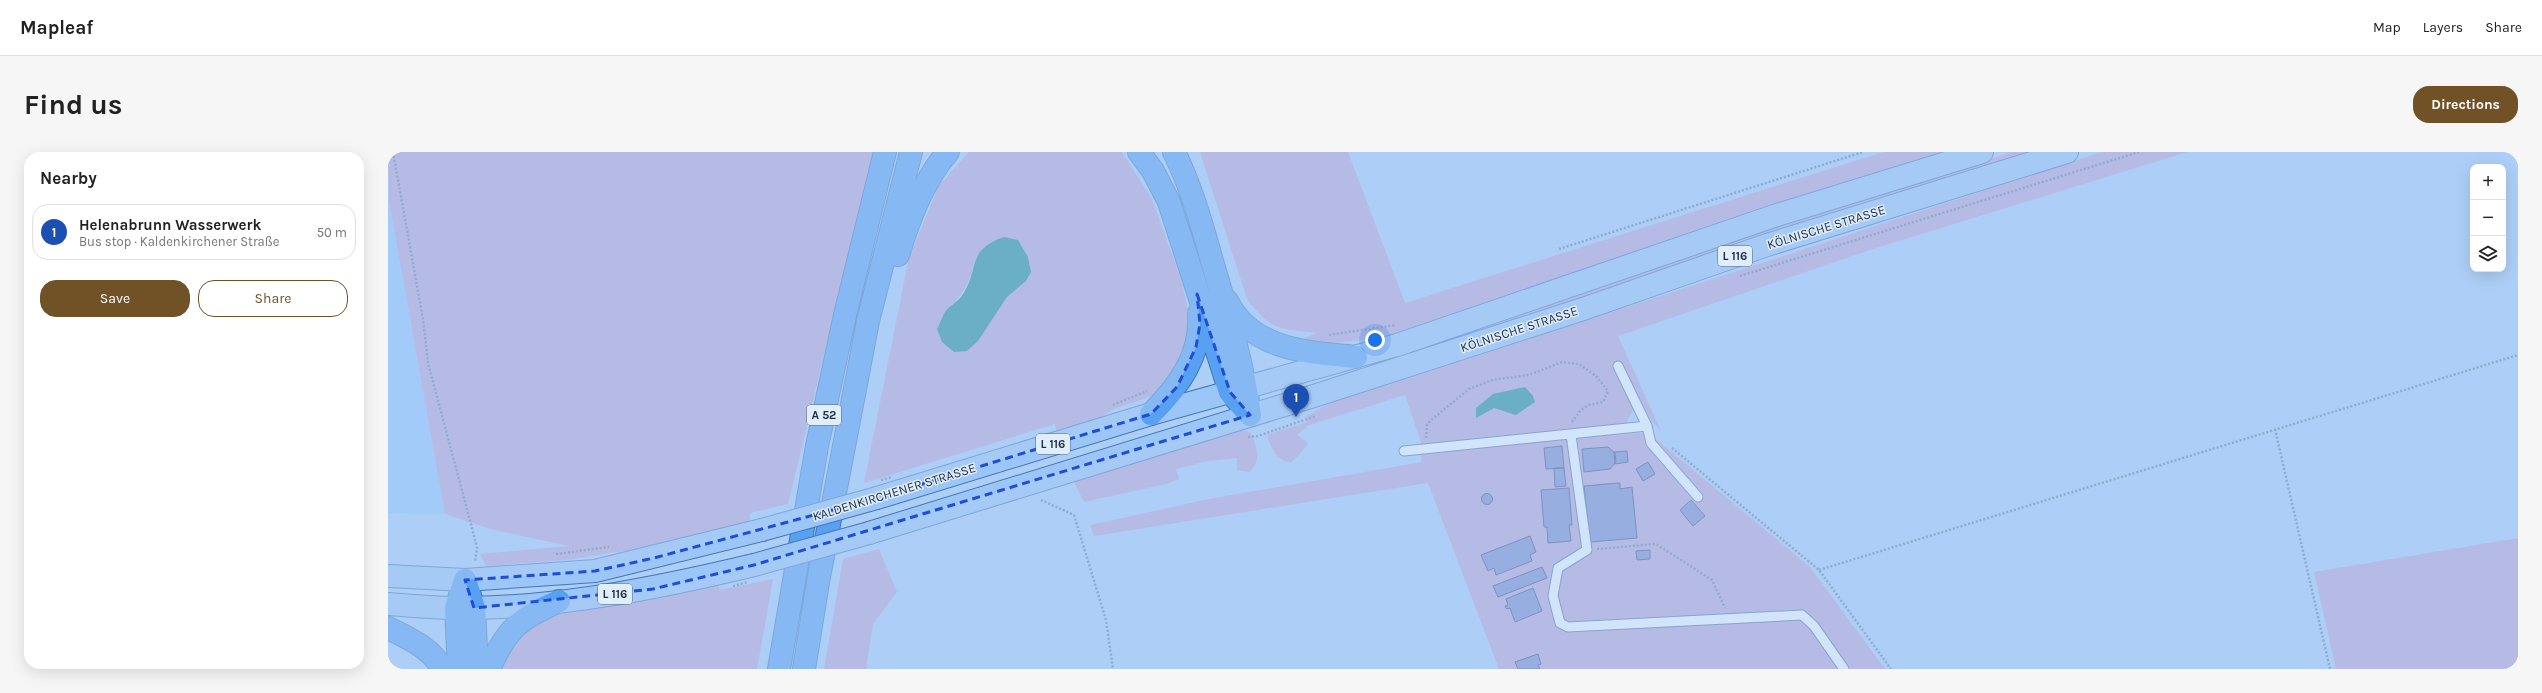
<!DOCTYPE html>
<html lang="en">
<head>
<meta charset="utf-8">
<style>
	:root { --surface:#fff; --page:#f6f6f6; --text:#222; --muted:#767676; --line:#e0e0e0; --accent:#715227 }
	body { margin:0; font-family:Karla,sans-serif; background:var(--page); color:var(--text) }
	.controls { position:absolute; right:12px; top:12px; display:grid; overflow:hidden; border-radius:8px; box-shadow:0 4px 16px #0002 }
	.controls button { width:36px; height:36px; display:grid; place-items:center; padding:0; border:0; border-bottom:1px solid var(--line); background:var(--surface); color:var(--text); font:20px sans-serif }
	.you { position:absolute; left:987px; top:188px; width:14px; height:14px; margin:-10px; border:3px solid #fff; border-radius:50%; background:#1a73e8; box-shadow:0 0 0 6px #1a73e833 }
	.badge { display:grid; place-items:center; width:26px; height:26px; border-radius:50%; background:var(--accent); color:#fff; font-size:13px; font-weight:700 }
	.pin { position:absolute; translate:-50% -33px; filter:drop-shadow(0 1px 2px #0008) }
	.pin::after { content:''; position:absolute; top:21px; width:14px; height:12px; background:inherit; clip-path:polygon(0 0,100% 0,50% 100%) }
	.list { margin:0; padding:0; list-style:none }
	h2 { display:flex; justify-content:space-between; align-items:center; height:52px; margin:0; padding:0 16px; font-size:17px }
	h2 small { font-size:13px; font-weight:400; color:var(--muted) }
	.list li { display:grid; grid-template-columns:26px 1fr auto; gap:12px; align-items:center; box-sizing:border-box; height:56px; margin:0 8px 8px; padding:0 8px; border:1px solid var(--line); border-radius:16px }
	.list b { display:block; font-size:15px; white-space:nowrap }
	.list p { margin:0; font-size:13px; white-space:nowrap; color:var(--muted) }
	.list em { font-size:13px; font-style:normal; color:var(--muted) }
	.actions { display:flex; gap:8px; padding:12px 16px }
	.actions a { flex:1; padding:9px 0; border:1px solid var(--accent); border-radius:16px; text-align:center; font-size:14px; color:var(--accent) }
	.actions .main { background:var(--accent); color:#fff }
	.icon { flex:none; width:22px; height:22px; fill:none; stroke:currentColor; stroke-width:2; stroke-linecap:round; stroke-linejoin:round }
	.map { position:relative; flex:none; width:2130px; height:517px; overflow:hidden; border-radius:16px }
	header { display:flex; align-items:center; gap:24px; box-sizing:border-box; height:56px; padding:0 20px; background:var(--surface); border-bottom:1px solid var(--line) }
	header strong { font-size:19px }
	nav { display:flex; gap:22px; margin-inline-start:auto; font-size:14px }
	.intro { display:flex; align-items:center; justify-content:space-between; box-sizing:border-box; height:96px; padding:0 24px }
	h1 { margin:0; font-size:28px }
	.button { padding:10px 18px; border-radius:16px; background:var(--accent); color:#fff; font-size:14px; font-weight:700 }
	main { display:flex; gap:24px; padding:0 24px }
	aside { flex:1; background:var(--surface); border-radius:16px; box-shadow:0 4px 16px #0002 }
	.map>svg:first-child { display:block }
	.built { fill:#98c7fe }
	.green { fill:#c0a4d1; fill-rule:evenodd }
	.water { fill:#1a8b88 }
	.building { fill:#7a89c6; stroke:#404b7c }
	.lines { fill:none; stroke-linecap:round; stroke-linejoin:round }
	.service-casing { stroke:#4f76a2; stroke-width:11 }
	.primary-casing { stroke:#4478b4; stroke-width:24 }
	.motorway-casing { stroke:#4478b4; stroke-width:24 }
	.path { stroke:#6b84a2; stroke-width:2.5; stroke-dasharray:2 2; stroke-linecap:butt }
	.service { stroke:#fff; stroke-width:9 }
	.primary { stroke:#9bc6f7; stroke-width:22 }
	.motorway { stroke:#58a0f1; stroke-width:22 }
	.primary-bridge-casing { stroke:#4478b4; stroke-width:24; stroke-linecap:butt }
	.path-bridge { stroke:#6b84a2; stroke-width:2.5; stroke-dasharray:2 2; stroke-linecap:butt }
	.primary-bridge { stroke:#9bc6f7; stroke-width:22 }
	.marked { fill:none; stroke:#1d4ed8; stroke-width:3; stroke-dasharray:8 5; stroke-linejoin:round }
	.labels { text-anchor:middle; dominant-baseline:central; stroke-width:3; stroke-linejoin:round; paint-order:stroke }
	.shield { fill:#e0edfc; stroke:#59687a; stroke-width:1 }
	.shield-label { font-size:12px; font-weight:bold; fill:#1f2f42 }
	.street-label { font-size:13px; fill:#1f2f42; stroke:#e0edfc }
</style>
</head>
<body>
<header>
<strong>Mapleaf</strong>
<nav><a>Map</a><a>Layers</a><a>Share</a></nav>
</header>
<div class="intro"><h1>Find us</h1><a class="button">Directions</a></div>
<main>
<aside>
<h2>Nearby<small></small></h2>
<ul class="list">
<li><span class="badge" style="background:#1a4fb4">1</span><div><b>Helenabrunn Wasserwerk</b><p>Bus stop · Kaldenkirchener Straße</p></div><em>50 m</em></li>
</ul>
<div class="actions"><a class="main">Save</a><a>Share</a></div>
</aside>
<div class="map">
<svg width="2130" height="517" viewBox="0 0 2130 517">
	<rect width="100%" height="100%" fill="#adcef5"/>
	<path class="built" d="M0 39 1 49 57 362 0 361Z"/>
	<path class="green" d="M0 0H485L400 352 362 361V371L263 395 177 408 98 414 92 402 181 394 106 378 57 362 1 49Z
		M581 0H734L764 47 793 127 802 167 801 194 779 239 726 257 701 272 669 281 667 272 476 331 521 106 551 33ZM630 88C636 98 644 108 642 120 641 131 627 137 619 144 603 160 596 183 579 199L557 160C577 141 581 131 588 105Z
		M812 0H960L1017 151 1495 0H1567L999 185 944 191H904L929 181C891 176 884 180 859 147Z
		M1623 0H1650L1008 209 1005 200Z
		M1714 0H1799L1482 98 1230 184 1273 279 1263 268 1233 209 1225 213 1246 255 1237 274 1034 293 1017 243 921 273 909 283 920 291 913 301 903 310C888 309 883 296 879 283L919 270 917 265 949 247 1012 229Z
		M851 277 862 280C869 295 874 306 862 320L849 318V306L820 309 788 317 791 327 778 332 696 350 685 328Z
		M1252 281 1268 287 1422 415 1497 517H1111L1040 331 706 384 702 373 821 347 1034 310 1032 299Z
		M2130 386V517H1948L1926 420Z
		M491 397 509 440 485 472 478 517H436L455 407Z
		M385 427 369 517H108L135 476 171 460 330 431 332 438Z"/>
	<path class="water" d="M616 85 630 88 640 105 643 120 638 129 619 145 590 189 579 199 566 200 554 190 549 177C552 172 554 165 557 160 561 154 569 150 573 145 593 118 576 99 616 85Z
		M1137 235 1145 244 1147 250 1128 263 1106 256 1088 266V256L1105 242Z"/>
	<path class="building" d="M1174 294 1176 316 1158 317 1156 296Z
		M1220 295 1227 301 1228 310 1222 317 1196 320 1194 297Z
		M1239 299 1240 310 1227 312 1226 300Z
		M1260 310 1267 322 1255 329 1248 317Z
		M1166 316H1176L1178 334 1167 335Z
		M1230 331H1232V337L1244 335 1249 386 1202 390 1196 334Z
		M1181 336 1184 373H1181L1183 389 1160 391 1159 375H1156L1153 338Z
		M1093.5 347a5.5 5.5 0 1 1 11 0a5.5 5.5 0 1 1-11 0Z
		M1303 348 1317 364 1305 374 1292 358Z
		M1142 384 1148 400 1142 403 1144 409 1108 423 1106 416 1100 419 1093 403Z
		M1262 398V407L1249 408 1248 399Z
		M1154 415 1159 426 1110 445 1105 434Z
		M1145 436 1154 459 1127 470 1122 456 1119 457 1117 454 1120 453 1118 447Z
		M1150 502 1153 512 1150 513 1152 517H1130L1127 510Z"/>
	<g class="lines">
		<g class="service-casing">
			<path id="service" d="M1230 214 1259 274 1263 291 1310 345
				M1183 283 1199 398 1170 416 1165 444 1172 471 1180 475 1414 463 1426 474 1456 517
				M1016 299 1259 274"/>
		</g>
		<g class="primary-casing">
			<path id="primary" d="M489 346 763 262 1009 193 1389 63 1594 0
				M481 381 929 243 1195 157 1379 93 1679 0
				M0 424 77 428 207 419 374 378
				M0 452C28 454 57 457 85 456 180 454 274 435 366 413"/>
		</g>
		<g class="motorway-casing">
			<path id="motorway" d="M751 0 765 19 781 50 842 240 862 263
				M786 0C803 34 814 73 824 109 839 160 855 211 862 263
				M510 103C521 67 535 29 560 0
				M839 149C864 199 920 200 968 205
				M763 262C791 234 814 203 811 161
				M77 428 86 456 89 517
				M0 476C20 486 44 496 54 517
				M71 517 68 456 77 428
				M101 517C119 476 131 467 171 449
				M391 517 429 294 457 163 497 0
				M416 517 430 430 480 169 523 0"/>
		</g>
		<path class="path" d="M5 0 35 167 40 211 84 376 89 396 87 410
			M1171 97 1475 0
			M1352 124 1751 0
			M941 183 1007 173
			M725 253 759 239
			M1887 277 1942 517
			M860 285 870 284 928 264
			M1038 286 1039 273 1042 269 1081 237 1104 228 1141 223 1174 210 1191 212 1208 224 1220 239 1215 250 1201 253 1193 258 1183 271
			M1284 296 1431 418 1503 517
			M653 348 686 363 718 468 725 517
			M1209 397 1268 392 1324 428 1337 456
			M168 402 221 395
			M1431 418 2130 203"/>
		<use href="#service" class="service"/>
		<use href="#primary" class="primary"/>
		<use href="#motorway" class="motorway"/>
		<g class="primary-bridge-casing">
			<path id="primary-bridge" d="M374 378 489 346
				M366 413 481 381"/>
		</g>
		<path class="path-bridge" d="M493 328 504 325
			M345 434 360 430"/>
		<use href="#primary-bridge" class="primary-bridge"/>
	</g>
	<path d="M0 0H2130V517H0ZM809 142 842 240 862 263 366 413 265 437 86 456 77 428 207 419 266 406 489 346 763 262 789 235 808 195 812 172Z" fill="#adcef5" fill-opacity=".55" fill-rule="evenodd"/>
	<path class="marked" d="M809 142 842 240 862 263 366 413 265 437 86 456 77 428 207 419 266 406 489 346 763 262 789 235 808 195 812 172Z"/>
	<g class="labels">
		<g class="shield">
			<rect x="1330" y="94" width="34" height="20" rx="3"/>
			<rect x="419" y="253" width="34" height="20" rx="3"/>
			<rect x="648" y="282" width="34" height="20" rx="3"/>
			<rect x="210" y="432" width="34" height="20" rx="3"/>
		</g>
		<g class="shield-label">
			<text x="1347" y="104">L 116</text>
			<text x="436" y="263">A 52</text>
			<text x="665" y="292">L 116</text>
			<text x="227" y="442">L 116</text>
		</g>
		<g class="street-label">
			<text transform="translate(1438 75) rotate(-17)">KÖLNISCHE STRASSE</text>
			<text transform="translate(1131 177) rotate(-18)">KÖLNISCHE STRASSE</text>
			<text transform="translate(506 340) rotate(-17)">KALDENKIRCHENER STRASSE</text>
		</g>
	</g>
</svg>
<div class="controls">
<button>+</button>
<button>−</button>
<button><svg class="icon" aria-label="layers" viewBox="0 0 24 24"><path d="M12 4l9 5-9 5-9-5zM3 14l9 5 9-5"/></svg></button>
</div>
<div class="you"></div>
<div class="pin badge" style="left:908px;top:265px;background:#1a4fb4">1</div>
</div>
</main>
</body>
</html>
